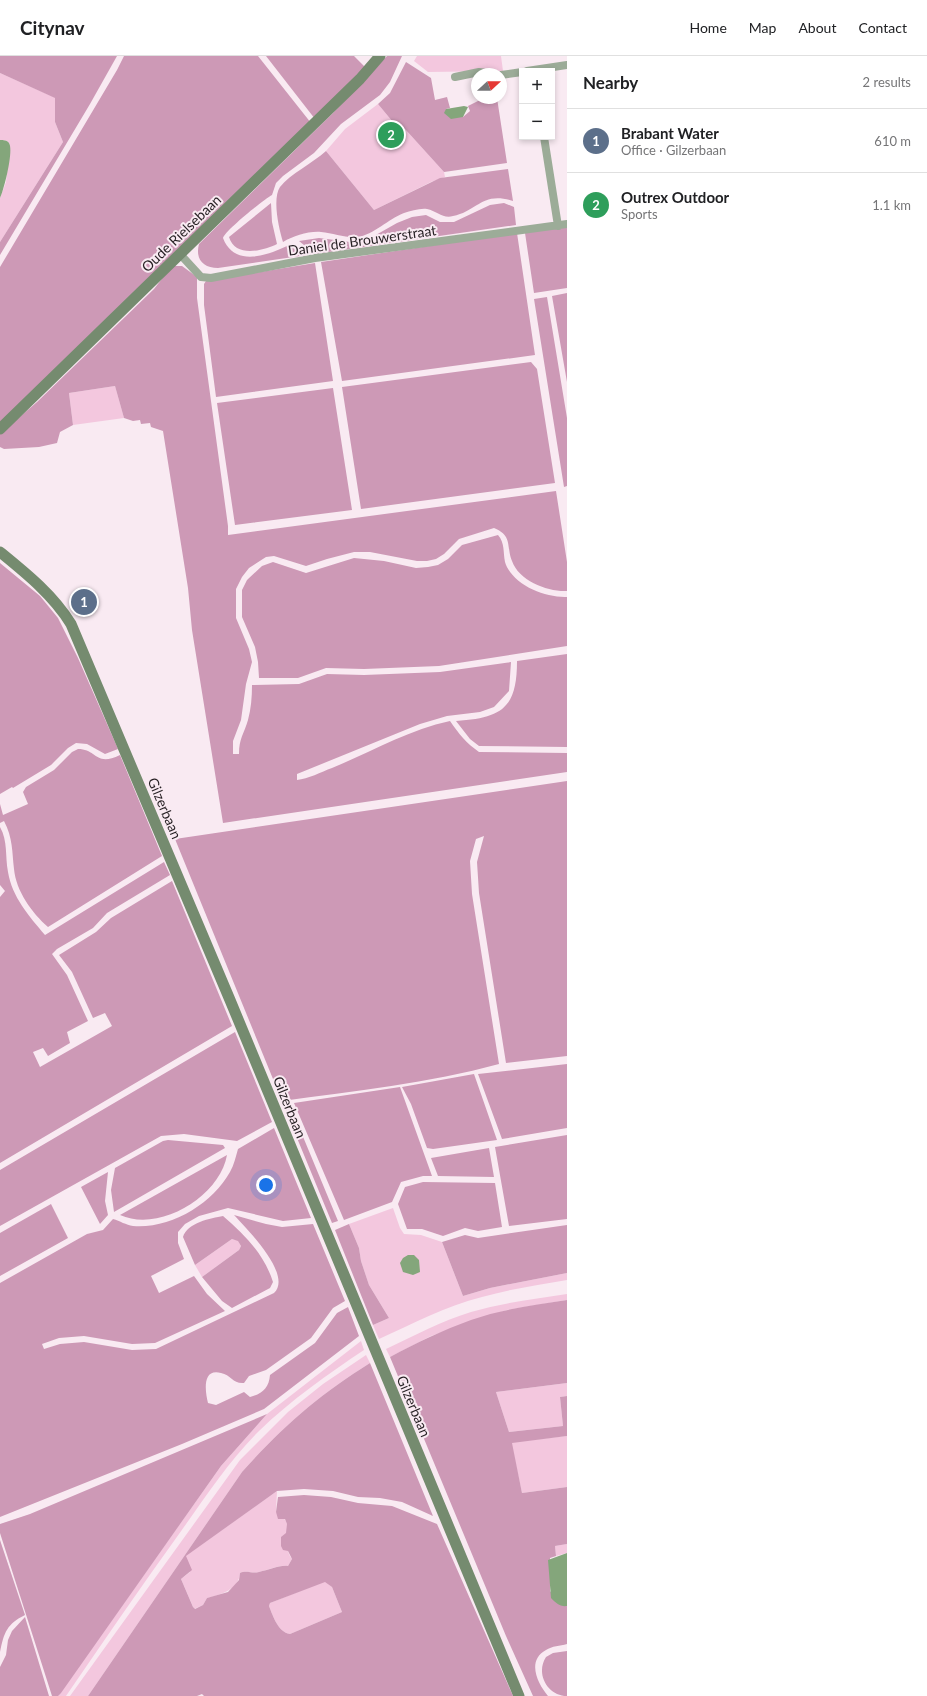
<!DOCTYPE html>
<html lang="en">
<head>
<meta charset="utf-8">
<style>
	:root { --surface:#fff; --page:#f2f2f2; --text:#202124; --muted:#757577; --line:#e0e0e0; --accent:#7c3aed }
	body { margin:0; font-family:Lato,sans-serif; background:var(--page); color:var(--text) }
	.controls { position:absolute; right:12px; top:12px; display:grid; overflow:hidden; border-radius:0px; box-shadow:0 2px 6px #0003 }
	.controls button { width:36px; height:36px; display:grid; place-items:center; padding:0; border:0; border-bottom:1px solid var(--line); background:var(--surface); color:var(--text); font:20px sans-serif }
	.compass { position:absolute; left:471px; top:12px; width:36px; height:36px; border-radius:50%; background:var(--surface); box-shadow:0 2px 6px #0003; rotate:69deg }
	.you { position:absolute; left:266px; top:1129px; width:14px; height:14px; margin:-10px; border:3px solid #fff; border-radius:50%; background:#1a73e8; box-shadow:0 0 0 6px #1a73e833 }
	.badge { display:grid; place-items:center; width:26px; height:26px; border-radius:50%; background:var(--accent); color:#fff; font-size:13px; font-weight:700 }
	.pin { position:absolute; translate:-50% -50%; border:2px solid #fff; box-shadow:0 1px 4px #0006 }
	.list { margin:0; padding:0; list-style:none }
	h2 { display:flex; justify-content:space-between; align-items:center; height:52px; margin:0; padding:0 16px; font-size:17px }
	h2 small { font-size:13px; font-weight:400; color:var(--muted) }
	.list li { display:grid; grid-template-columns:26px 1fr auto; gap:12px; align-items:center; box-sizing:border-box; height:64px; padding:0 16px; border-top:1px solid var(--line) }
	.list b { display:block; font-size:15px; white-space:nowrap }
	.list p { margin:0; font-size:13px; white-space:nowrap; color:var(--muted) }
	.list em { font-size:13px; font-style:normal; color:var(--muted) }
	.map { position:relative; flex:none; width:567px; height:1640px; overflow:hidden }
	header { display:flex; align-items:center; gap:24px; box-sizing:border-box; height:56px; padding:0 20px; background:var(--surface); border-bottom:1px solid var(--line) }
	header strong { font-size:19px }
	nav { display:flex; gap:22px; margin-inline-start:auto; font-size:14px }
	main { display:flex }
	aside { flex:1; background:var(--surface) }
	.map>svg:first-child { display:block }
	.green { fill:#f3c7de }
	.forest { fill:#cd99b6; fill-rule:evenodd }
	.water { fill:#84a67b }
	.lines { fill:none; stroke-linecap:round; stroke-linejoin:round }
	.street { stroke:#9cac98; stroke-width:8 }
	.secondary { stroke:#758b6f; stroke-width:11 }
	.labels { text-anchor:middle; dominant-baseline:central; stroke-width:4; stroke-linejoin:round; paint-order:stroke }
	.street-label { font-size:14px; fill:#251f22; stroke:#f9eaf2 }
</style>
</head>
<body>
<header>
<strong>Citynav</strong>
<nav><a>Home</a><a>Map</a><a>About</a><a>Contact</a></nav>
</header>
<main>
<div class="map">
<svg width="567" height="1640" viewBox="0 0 567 1640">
	<rect width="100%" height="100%" fill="#f9eaf2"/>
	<path class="green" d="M417 0H501L503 15 428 16 414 5Z
		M0 17 56 42 55 66 63 86 0 186V142L6 126 10 88 7 85 0 84Z
		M378 48 397 71 405 73 444 116 445 121 431 126 374 154 326 95 345 73Z
		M115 330 124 362 73 369 69 337Z
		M393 1152 400 1172 404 1178 421 1179 442 1186 463 1240 490 1232 567 1217V1224C539 1229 510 1233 482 1241 446 1250 412 1268 379 1283L373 1269 389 1262 369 1229 361 1205 359 1192 349 1168Z
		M232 1183 238 1184 241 1190 239 1194 202 1221 195 1209Z
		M567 1238V1244L507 1254 431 1280 390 1301 386 1293C414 1280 441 1265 471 1256 502 1247 534 1243 567 1238Z
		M361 1285 364 1294C328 1318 291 1344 259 1375 228 1406 204 1443 179 1478 140 1532 103 1586 66 1640H58L221 1410 267 1358Z
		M366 1299 370 1307C319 1339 282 1371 242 1416L88 1640H70L240 1404 288 1356 323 1328Z
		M567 1327V1340L560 1341 563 1370 509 1376 496 1336Z
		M567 1380V1431L522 1437 511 1386Z
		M277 1435 276 1456C279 1459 287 1463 287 1468 288 1479 284 1493 292 1503L288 1510C278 1509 269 1514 259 1516 252 1518 247 1514 240 1517 239 1533 221 1539 207 1542L203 1549 194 1553 181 1523 190 1516 185 1500Z
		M567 1488V1497L556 1500 555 1490Z
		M325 1525 332 1531 342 1556 290 1578C278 1576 273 1560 269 1550L270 1547Z"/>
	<path class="forest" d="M0 0H117L90 48 0 199V186L63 86 55 66V42L0 17Z
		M124 0H258L311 67 0 368V211L117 14Z
		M266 0H354L366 12 315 63Z
		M387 0H402L390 26 380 39 341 68 314 97 283 120 276 127 272 139C263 144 225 175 223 182 234 211 266 200 287 190L303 195 307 199 218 212C203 212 195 203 199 188L333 57Z
		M406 6 431 22 435 44 447 41 450 52 446 53 463 61 470 55 468 50 484 42H497L507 107 444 116 405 73 397 71 378 48 390 37Z
		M326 95 374 154 440 122 508 113 513 145C482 135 478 155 453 160 443 163 437 155 427 153 420 152 411 155 404 157 388 163 374 179 357 181 345 182 333 177 321 176 308 175 294 180 283 186 279 173 272 143 280 131 290 118 313 107 326 95Z
		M271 147 272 166 277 188C263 195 235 202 229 181Z
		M504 147 514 151 516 169 315 198 299 185 319 182 358 187 367 184 397 167 412 161 426 159 440 166H454L490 149Z
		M567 170V232L534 237 525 177Z
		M517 177 535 299 342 325 321 206Z
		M315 207 333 325 216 341 204 249V228L206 225Z
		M172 210H182L197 221V242L228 470V479L556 435 567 506V535C548 536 519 525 512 505 506 490 513 480 494 472L459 483 444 498 436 503 427 505H417L370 496H354L327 503 306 510 274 500 266 501 249 512 242 521 236 533V562L249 593 252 606 246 628 241 664 233 685V698H239C239 682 244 678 248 664 251 653 252 641 252 629L299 628 327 618 364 619 440 616 511 606 509 635 494 651 480 656 447 660 420 668 297 718V724C308 723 321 716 332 712 371 696 408 674 450 665 459 678 466 687 479 696L567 697V716L223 767 192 574 188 532 163 375 151 371 150 367 141 368 140 364 133 365 124 362 115 330 69 337 73 369 60 376 57 387 39 391 4 393 0 391V378L37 346 154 233Z
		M567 237V326L552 240Z
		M547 241 567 362V430L564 431 534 243Z
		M531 306 537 313 555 427 361 453 342 331Z
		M333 332 352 454 235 469 217 347Z
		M498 479C505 487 503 496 505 506 512 529 545 542 567 541V590L439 610 364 613 326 612 298 622H259L258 606 255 591 242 561V534L247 524 262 510 273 506 306 517 354 502 384 505 416 512 428 511 438 509 448 503 462 489Z
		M0 507 40 540 58 562 78 602 118 693 105 698 87 688 76 687 68 692 51 709 13 732 12 731 0 738Z
		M567 598V691L479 690 470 683 456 665C502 662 517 652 517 605Z
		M78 693C97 693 95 711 120 699L162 800 48 871C32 857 16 835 14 813 12 796 13 782 4 765L0 767V748L3 759 28 748 23 736 26 731 54 714 72 696Z
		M567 725V1000L506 1007 479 837 477 806 484 780 476 783 470 805 472 838 499 1008C429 1027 354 1035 282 1045L175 783Z
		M0 771C8 785 5 800 8 816 12 841 29 860 45 879L164 806 170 819 107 857 93 872 57 893 52 898 67 919 88 965 67 976 70 987 48 1000 43 992 33 996 40 1011 112 970 105 957 93 962 72 916 59 899 96 876 111 862 172 825 232 970 0 1107V841L5 835 0 829Z
		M235 976 272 1066 237 1085 184 1078 161 1080 0 1170V1114Z
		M567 1008V1072L502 1083 478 1018Z
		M474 1018 497 1084 433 1093 427 1092 411 1048 402 1031Z
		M400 1031 432 1120H423L401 1126 392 1146 344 1164 294 1047Z
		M289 1047 338 1165 332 1167 283 1048Z
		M274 1072 311 1162 283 1165 228 1152 199 1160 185 1168 178 1176V1187L184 1203 151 1220 159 1237 194 1220 207 1238 225 1255 155 1287 132 1288 84 1280 59 1282 42 1288 44 1293 60 1288 84 1286 132 1294 156 1293 274 1237C293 1219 247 1173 234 1159L266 1168 282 1171 313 1168 345 1245 333 1252 311 1282 266 1314 249 1320 244 1327C233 1328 231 1319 221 1317 202 1312 205 1335 208 1347L216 1349 244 1336 250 1341C262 1338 269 1332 270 1319L315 1287 337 1257 348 1251 359 1280 264 1353 182 1388 0 1461V1227L87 1178 103 1174 113 1163C120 1165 126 1169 133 1170 171 1173 212 1148 230 1116 234 1109 236 1100 238 1093Z
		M567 1079V1163L509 1170 495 1091Z
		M168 1084 223 1089 225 1092 114 1156 111 1134 115 1112 163 1085Z
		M489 1092 494 1121 438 1120 431 1102Z
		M227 1099C220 1140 160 1177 120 1159Z
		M108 1116 105 1145 108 1159 100 1168 81 1131Z
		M423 1126 495 1127 502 1171 478 1175 465 1172 443 1180 422 1173H407L398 1148 405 1131Z
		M51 1148 68 1182 0 1220V1177Z
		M223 1160C245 1179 264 1198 273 1226L270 1232 232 1252 222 1245 202 1221 239 1194 241 1190 238 1185 232 1183 195 1209 183 1181C187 1167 211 1162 223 1160Z
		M349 1168 359 1192 361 1205 369 1229 389 1262 373 1269 335 1174Z
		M567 1169V1217L490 1232 463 1240 442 1186 465 1179 478 1182Z
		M567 1244V1327L496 1336 509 1376 563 1370 560 1341 567 1340V1380L512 1387 522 1437 567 1431V1488L555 1490 556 1500 550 1502V1535L563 1550H567V1588C560 1590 552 1590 546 1594 526 1605 538 1628 548 1640H533L506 1580 390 1301C416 1287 443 1274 471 1264 502 1253 535 1249 567 1244Z
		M370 1307 433 1460 402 1446 380 1442 358 1441 333 1435 304 1433 277 1435 186 1500 192 1514 181 1523 193 1551 195 1553 203 1549 207 1542 228 1536 239 1524 240 1517C247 1514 252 1518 259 1516 269 1514 279 1509 288 1510L292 1503 288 1495 283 1494 281 1490V1481L286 1477 287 1468 285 1463H278L276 1456 278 1441 304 1439 331 1441 358 1447 392 1450 437 1468 513 1640H204L202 1638 197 1640H88L242 1416C282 1371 319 1339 370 1307ZM325 1526 332 1531 342 1556 290 1578C278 1576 273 1560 269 1550L270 1547Z
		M267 1358 221 1410 61 1637 58 1640H52L0 1477V1468L30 1458Z
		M0 1484 25 1559C7 1568 4 1576 0 1596Z
		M25 1561 49 1640H0V1611L6 1599 8 1584 12 1575Z
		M567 1595V1640C548 1640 535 1618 546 1601L553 1597Z"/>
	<path class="water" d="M464 50 468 51 463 61 451 63 444 57 446 53Z
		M0 84C3 84 7 84 9 87 14 94 4 134 0 142Z
		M408 1199H414L419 1204 420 1216 413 1219 403 1216 400 1207 403 1202Z
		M567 1497V1550C560 1551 556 1547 551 1542L548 1504Z"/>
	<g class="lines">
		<path class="street" d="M527 15 567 9
			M501 19 522 16
			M455 21 479 16 495 18
			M544 81 558 170
			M180 198 201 221 211 222 315 202 567 168"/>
		<path class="secondary" d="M0 373 360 23 380 0
			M0 496C27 518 53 539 71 568L230 944 519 1640"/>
	</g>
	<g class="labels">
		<g class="street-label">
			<text transform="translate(181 177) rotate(-44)">Oude Rielsebaan</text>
			<text transform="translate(362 184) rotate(-8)">Daniel de Brouwerstraat</text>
			<text transform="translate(165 752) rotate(67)">Gilzerbaan</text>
			<text transform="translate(290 1051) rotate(68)">Gilzerbaan</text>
			<text transform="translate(414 1350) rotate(67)">Gilzerbaan</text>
		</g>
	</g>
</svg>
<div class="controls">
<button>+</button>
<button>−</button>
</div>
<svg class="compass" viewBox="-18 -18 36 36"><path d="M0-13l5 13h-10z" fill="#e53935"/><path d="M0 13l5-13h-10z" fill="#757577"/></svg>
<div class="you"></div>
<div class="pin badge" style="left:84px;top:546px;background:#5c6f8a">1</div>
<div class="pin badge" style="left:391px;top:79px;background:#2e9e5b">2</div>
</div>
<aside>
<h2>Nearby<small>2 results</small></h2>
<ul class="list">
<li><span class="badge" style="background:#5c6f8a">1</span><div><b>Brabant Water</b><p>Office · Gilzerbaan</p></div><em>610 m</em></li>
<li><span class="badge" style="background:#2e9e5b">2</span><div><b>Outrex Outdoor</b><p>Sports</p></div><em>1.1 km</em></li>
</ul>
</aside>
</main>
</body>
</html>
